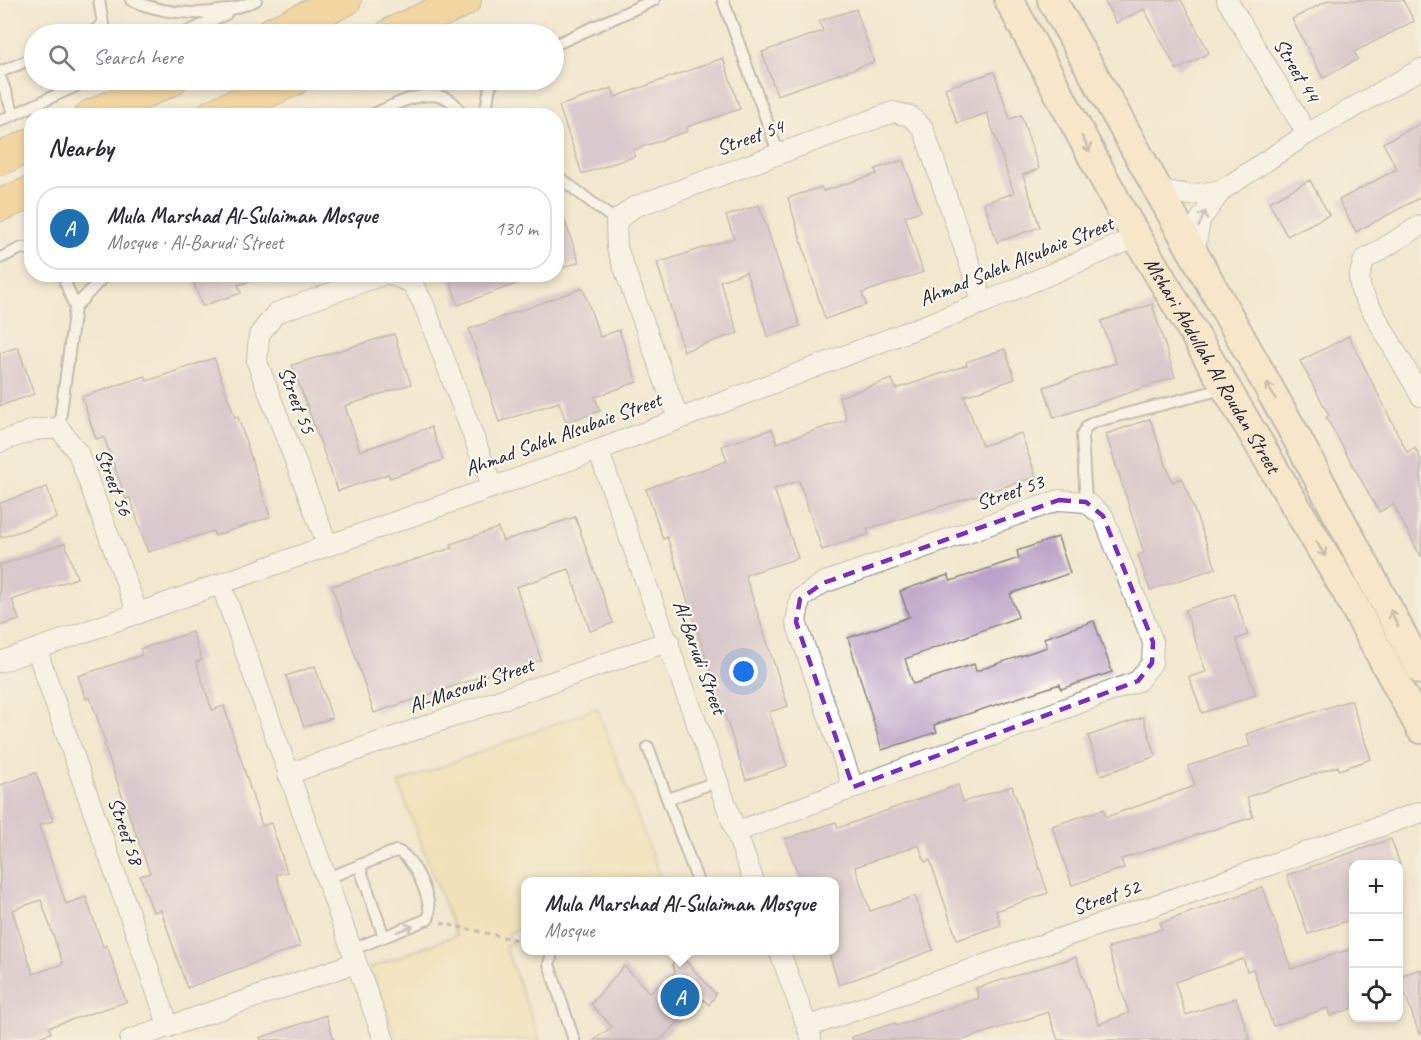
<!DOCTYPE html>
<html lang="en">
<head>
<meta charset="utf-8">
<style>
	:root { --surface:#fff; --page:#f2f2f3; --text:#2b2b33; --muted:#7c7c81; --line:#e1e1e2; --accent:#1f6fb2 }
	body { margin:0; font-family:Caveat,sans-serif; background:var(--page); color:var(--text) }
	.controls { position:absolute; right:18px; bottom:18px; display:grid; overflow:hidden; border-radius:12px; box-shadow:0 3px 9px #0003 }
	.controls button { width:54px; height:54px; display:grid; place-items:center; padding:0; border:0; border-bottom:2px solid var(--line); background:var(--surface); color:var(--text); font:30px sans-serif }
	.you { position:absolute; left:744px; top:672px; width:21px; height:21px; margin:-15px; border:4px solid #fff; border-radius:50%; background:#1a73e8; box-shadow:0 0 0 9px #1a73e833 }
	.badge { display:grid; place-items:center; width:39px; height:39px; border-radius:50%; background:var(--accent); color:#fff; font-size:20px; font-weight:700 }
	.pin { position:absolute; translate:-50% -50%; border:3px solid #fff; box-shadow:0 2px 6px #0006 }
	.popup { position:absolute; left:521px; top:877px; width:318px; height:78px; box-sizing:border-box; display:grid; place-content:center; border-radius:12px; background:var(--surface); filter:drop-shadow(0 2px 4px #0005); font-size:20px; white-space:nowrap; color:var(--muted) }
	.popup b { font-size:22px; color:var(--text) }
	.popup::after { content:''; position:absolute; left:50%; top:100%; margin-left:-12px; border:12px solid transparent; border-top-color:var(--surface) }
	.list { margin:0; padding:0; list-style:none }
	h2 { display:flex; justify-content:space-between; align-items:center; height:78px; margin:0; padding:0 24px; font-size:26px }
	h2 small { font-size:20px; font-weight:400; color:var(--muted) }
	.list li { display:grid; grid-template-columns:39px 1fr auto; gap:18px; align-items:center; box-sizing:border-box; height:84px; margin:0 12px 12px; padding:0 12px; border:2px solid var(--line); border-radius:24px }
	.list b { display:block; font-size:22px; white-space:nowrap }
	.list p { margin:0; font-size:20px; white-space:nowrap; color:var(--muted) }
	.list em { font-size:20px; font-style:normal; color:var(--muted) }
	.icon { flex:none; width:33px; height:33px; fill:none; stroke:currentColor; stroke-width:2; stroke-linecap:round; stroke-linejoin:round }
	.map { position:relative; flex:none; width:1421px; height:1040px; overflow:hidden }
	.search { position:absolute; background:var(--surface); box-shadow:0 3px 9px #0003; left:24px; top:24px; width:540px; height:66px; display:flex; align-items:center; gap:15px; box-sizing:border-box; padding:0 21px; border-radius:33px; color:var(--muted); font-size:22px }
	.panel { position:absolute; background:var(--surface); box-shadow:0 3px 9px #0003; left:24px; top:108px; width:540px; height:174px; border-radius:24px }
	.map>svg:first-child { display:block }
	.sand { fill:#eeda9e; stroke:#887e6c; stroke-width:1.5 }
	.building { fill:#bba2c9; fill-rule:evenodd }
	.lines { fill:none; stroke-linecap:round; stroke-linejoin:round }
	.lane-casing { stroke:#8a8585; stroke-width:14 }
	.street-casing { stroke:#8a8585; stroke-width:22 }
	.secondary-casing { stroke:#8a8585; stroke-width:32 }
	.primary-casing { stroke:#8a8585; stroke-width:34 }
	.path { stroke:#8a8585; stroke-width:3; stroke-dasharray:4.5 4.5; stroke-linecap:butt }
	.lane { stroke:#fff; stroke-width:10 }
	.street { stroke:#fff; stroke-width:20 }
	.secondary { stroke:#fae7c3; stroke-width:28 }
	.primary { stroke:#f2c26a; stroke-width:32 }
	.oneway { stroke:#998e86 }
	.oneway2 { stroke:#9c9ca7 }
	.marked { fill:none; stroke:#7b2cbf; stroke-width:4.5; stroke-dasharray:12 8; stroke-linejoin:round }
	.labels { text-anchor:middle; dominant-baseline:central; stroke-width:4.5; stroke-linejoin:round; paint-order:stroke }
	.street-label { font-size:21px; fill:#22223b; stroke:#fbf7ec }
</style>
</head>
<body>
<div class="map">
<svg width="1421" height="1040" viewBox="0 0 1421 1040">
	<rect width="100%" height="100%" fill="#fbf7ec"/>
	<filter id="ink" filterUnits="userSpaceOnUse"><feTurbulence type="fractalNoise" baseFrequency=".0167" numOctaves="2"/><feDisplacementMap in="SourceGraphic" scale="12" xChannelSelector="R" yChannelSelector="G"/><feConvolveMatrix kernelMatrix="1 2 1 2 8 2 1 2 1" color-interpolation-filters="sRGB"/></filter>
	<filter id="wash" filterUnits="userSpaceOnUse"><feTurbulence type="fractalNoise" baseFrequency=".008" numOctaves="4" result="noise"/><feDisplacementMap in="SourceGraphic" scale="24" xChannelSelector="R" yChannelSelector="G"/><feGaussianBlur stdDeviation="1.35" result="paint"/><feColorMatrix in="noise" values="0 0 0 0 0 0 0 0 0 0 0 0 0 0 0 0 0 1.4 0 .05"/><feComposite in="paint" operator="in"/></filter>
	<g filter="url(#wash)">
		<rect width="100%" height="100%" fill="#f2e8cf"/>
		<path class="sand" d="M597 708 660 876 647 882H526L525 927 509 933 512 943 505 946 540 1040H397L370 968 456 935 398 783Z"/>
		<g id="blocks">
			<path class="building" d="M1104 0H1181L1209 53 1177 70 1144 9 1116 23Z
				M1329 0H1403L1414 21 1354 52 1358 59 1323 78 1292 19Z
				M856 9 874 62 777 95 762 52 823 31 819 21Z
				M723 58 740 109 687 127 688 131 633 150 635 156 582 174 559 106 612 88 615 97Z
				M994 72 1010 119 1021 115 1039 169 1023 175 1040 227 997 242 984 203 1014 193 987 113 957 123 945 88Z
				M1421 123V197L1356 232 1339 200 1397 169 1383 143Z
				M903 160 921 211 905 216 923 272 862 293 866 305 825 319 788 198 821 187 823 191 877 174 875 169Z
				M1310 180 1329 215 1287 236 1269 202Z
				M556 204H559L579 262 556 270Z
				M759 205 800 326 768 337 746 272 720 281 738 333 684 351 657 263 734 238 726 216Z
				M191 274H262L263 277 238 285 241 293 202 306Z
				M448 274H535V277L458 305Z
				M583 288 600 337 619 330 637 382 595 397 600 411 566 422 559 402 499 422 469 329Z
				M1152 304 1175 377 1054 418 1044 387 1116 363 1101 321Z
				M394 334 411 384 345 406 360 451 431 427 443 460 390 478 388 474 338 491 292 365Z
				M1349 336 1407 452 1415 448 1421 460V557L1393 504 1379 512 1326 417 1329 415 1300 361Z
				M18 347 34 394 0 406V353Z
				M1005 349 1015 379 964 396 982 446 1021 433 1036 477 867 529 869 534 822 550 799 481 774 489 798 558 745 575 788 706 769 712 787 766 746 780 667 537 663 539 646 489 727 461 722 446 772 429 777 443 847 420 839 397 892 379 896 389 967 365 966 362Z
				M214 358 235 418 238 417 270 517 215 536 213 531 148 552 130 498 126 499 104 437 96 439 82 397 145 376 147 381Z
				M1150 419 1172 482 1182 478 1216 568 1150 590 1138 555 1144 553 1106 434Z
				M47 487 57 518 0 538V503Z
				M575 517 613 623 590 631 569 569 516 587 541 660 496 675 495 672 374 713 332 586 452 548 451 544 498 528 503 541Z
				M1058 537 1070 573 1010 594 1018 617 905 659 913 684 974 664 976 671 1047 647 1044 638 1094 621 1112 672 1061 689 1060 684 934 725 937 732 882 750 848 638 909 617 900 591 948 575 951 581 1019 558 1017 551Z
				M65 543 77 578 12 600 19 620 0 626V565Z
				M1234 594 1248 635 1236 639 1256 695 1202 713 1189 677 1206 672 1185 610Z
				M192 632 202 660 196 662 212 710 224 706 262 826 271 823 287 872 276 875 300 946 187 988 161 910 153 912 140 876 150 873 104 745 106 744 90 697 86 699 78 676 142 655 140 649Z
				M315 666 332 718 304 727 286 676Z
				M1351 700 1371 759 1339 770 1338 766 1247 797 1253 817 1121 859 1124 868 1072 885 1052 826 1104 809 1106 817 1195 786 1188 766 1250 746 1246 734Z
				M1143 717 1156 756 1101 775 1088 736Z
				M36 773 53 821 39 825 66 904 86 897 103 947 107 945 126 1002 49 1027 51 1033 30 1040H0V785ZM41 900 63 964 33 974 12 910Z
				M958 785 963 802 1012 786 1048 893 996 911 1001 925 957 940 930 860 925 862 919 845 855 867 870 911 915 896 933 950 839 985 828 951H834V882H801L785 839 836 822 838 828Z
				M1391 839 1400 864H1353V919L1308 934 1287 875Z
				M1263 887 1291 969 1353 948V1008L1330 1016 1327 1008 1273 1026 1253 969 1247 971 1243 959 1175 982 1186 1015 1236 998 1250 1040H1058L1048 1012 963 1040H852V1037L895 1023 896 1026 979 998 976 988 1076 957 1099 1024 1129 1013 1108 948 1162 929 1160 923Z
				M681 956 716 994 709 1005 703 999 660 1040H594L612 1027 591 1004 624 966 650 993 675 972 672 964Z
				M1421 969V1034H1419L1399 976Z
				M326 1015 334 1040H261L260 1038Z"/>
		</g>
	</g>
	<g filter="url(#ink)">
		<use href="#blocks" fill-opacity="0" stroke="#8a8585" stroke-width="1.5"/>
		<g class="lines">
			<g class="lane-casing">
				<path id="lane" d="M131 0C170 17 218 18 256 0
					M723 0 778 152
					M90 34 103 24 99 0
					M183 34 226 14
					M554 45 654 0
					M0 72 34 58
					M0 77 14 115
					M370 116C392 106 427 85 451 101 456 105 460 111 463 116
					M485 116 490 86 496 80
					M0 121 89 80
					M556 175 616 221
					M0 258 22 248 32 250
					M75 307 106 274
					M59 428 75 307 62 274
					M1086 502 1082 436 1087 426 1094 422 1223 389
					M648 747 698 882
					M668 799 718 781
					M359 865 384 937
					M325 879 396 851C413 853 435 906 428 919L351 950
					M553 950 549 964 574 1040"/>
			</g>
			<g class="street-casing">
				<path id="street" d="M1227 0 1307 134
					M1161 190 1190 195 1222 190
					M1421 225 1364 260 1359 278 1361 291 1421 396
					M1194 254 1200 220 1222 190 1307 134 1421 69
					M390 274 412 283 424 305 492 486
					M678 418 617 248 616 221 634 207 893 112 910 116 923 128 983 303
					M0 442 34 430 59 428 78 453 138 614
					M598 450 754 882
					M328 546 257 362 259 335 276 313 385 274
					M221 584 384 1040
					M37 651 169 1027
					M0 662 598 450 983 303 1137 237
					M288 774 669 641
					M736 832 1138 681 1152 663 1153 642 1103 516 1086 502 1059 500 823 583 800 599 796 622 853 787
					M779 950 811 1037
					M807 1027 1421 812
					M130 1040 355 963"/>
			</g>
			<g class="secondary-casing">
				<g id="secondary">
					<path id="s1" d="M1009 0 1122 212 1346 591 1421 729"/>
					<path d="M1052 0 1293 431 1421 670"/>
				</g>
			</g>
			<g class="primary-casing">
				<path id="primary" d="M270 34 345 0
					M391 34 465 0
					M91 116 171 80
					M211 116 293 80
					M0 159 32 144
					M0 205 32 192"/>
			</g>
			<path class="path" d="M441 923 513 939 526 946"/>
			<use href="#lane" class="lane"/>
			<use href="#street" class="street"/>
			<use href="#secondary" class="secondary"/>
			<use href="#primary" class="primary"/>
		</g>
		<defs><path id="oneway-shaft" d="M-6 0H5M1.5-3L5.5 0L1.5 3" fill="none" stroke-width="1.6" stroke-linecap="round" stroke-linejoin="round" transform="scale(1.5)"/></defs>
		<g class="oneway">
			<use href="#oneway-shaft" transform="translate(1086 144) rotate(62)"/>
			<use href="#oneway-shaft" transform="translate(1271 391) rotate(-119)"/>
			<use href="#oneway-shaft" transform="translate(1321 549) rotate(59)"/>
			<use href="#oneway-shaft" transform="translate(1394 618) rotate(-116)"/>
		</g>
		<g class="oneway2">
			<use href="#oneway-shaft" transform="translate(1202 219) rotate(-66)"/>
			<use href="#oneway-shaft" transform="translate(405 929) rotate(-21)"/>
		</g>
	</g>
	<path d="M0 0H1421V1040H0ZM1059 500 1086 502 1103 516 1153 642 1152 663 1138 681 853 787 796 622 800 599 823 583Z" fill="#f2e8cf" fill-opacity=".55" fill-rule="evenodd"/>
	<path class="marked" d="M1059 500 1086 502 1103 516 1153 642 1152 663 1138 681 853 787 796 622 800 599 823 583Z"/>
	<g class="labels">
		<g class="street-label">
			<text transform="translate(1297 70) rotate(59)">Street 44</text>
			<text transform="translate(750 137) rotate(-20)">Street 54</text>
			<text transform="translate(1016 261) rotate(-22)">Ahmad Saleh Alsubaie Street</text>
			<text stroke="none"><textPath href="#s1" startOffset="418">Mshari Abdullah Al Roudan Street</textPath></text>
			<text transform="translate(297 400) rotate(69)">Street 55</text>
			<text transform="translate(563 434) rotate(-20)">Ahmad Saleh Alsubaie Street</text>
			<text transform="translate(114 482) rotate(69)">Street 56</text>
			<text transform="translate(1010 492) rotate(-19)">Street 53</text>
			<text transform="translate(700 657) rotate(70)">Al-Barudi Street</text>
			<text transform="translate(471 685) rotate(-19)">Al-Masoudi Street</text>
			<text transform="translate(126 831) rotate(71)">Street 58</text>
			<text transform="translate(1106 897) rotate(-19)">Street 52</text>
		</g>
	</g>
</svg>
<div class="controls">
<button>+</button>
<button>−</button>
<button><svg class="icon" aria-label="locate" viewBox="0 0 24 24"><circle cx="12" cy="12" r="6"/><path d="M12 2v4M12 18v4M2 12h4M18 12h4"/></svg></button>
</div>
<div class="you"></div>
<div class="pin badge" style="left:680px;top:997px">A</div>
<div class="popup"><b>Mula Marshad Al-Sulaiman Mosque</b>Mosque</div>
<div class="search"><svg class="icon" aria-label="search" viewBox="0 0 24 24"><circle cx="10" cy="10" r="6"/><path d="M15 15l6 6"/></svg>Search here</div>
<section class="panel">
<h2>Nearby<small></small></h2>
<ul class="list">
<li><span class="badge">A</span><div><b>Mula Marshad Al-Sulaiman Mosque</b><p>Mosque · Al-Barudi Street</p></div><em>130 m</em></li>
</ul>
</section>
</div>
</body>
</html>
